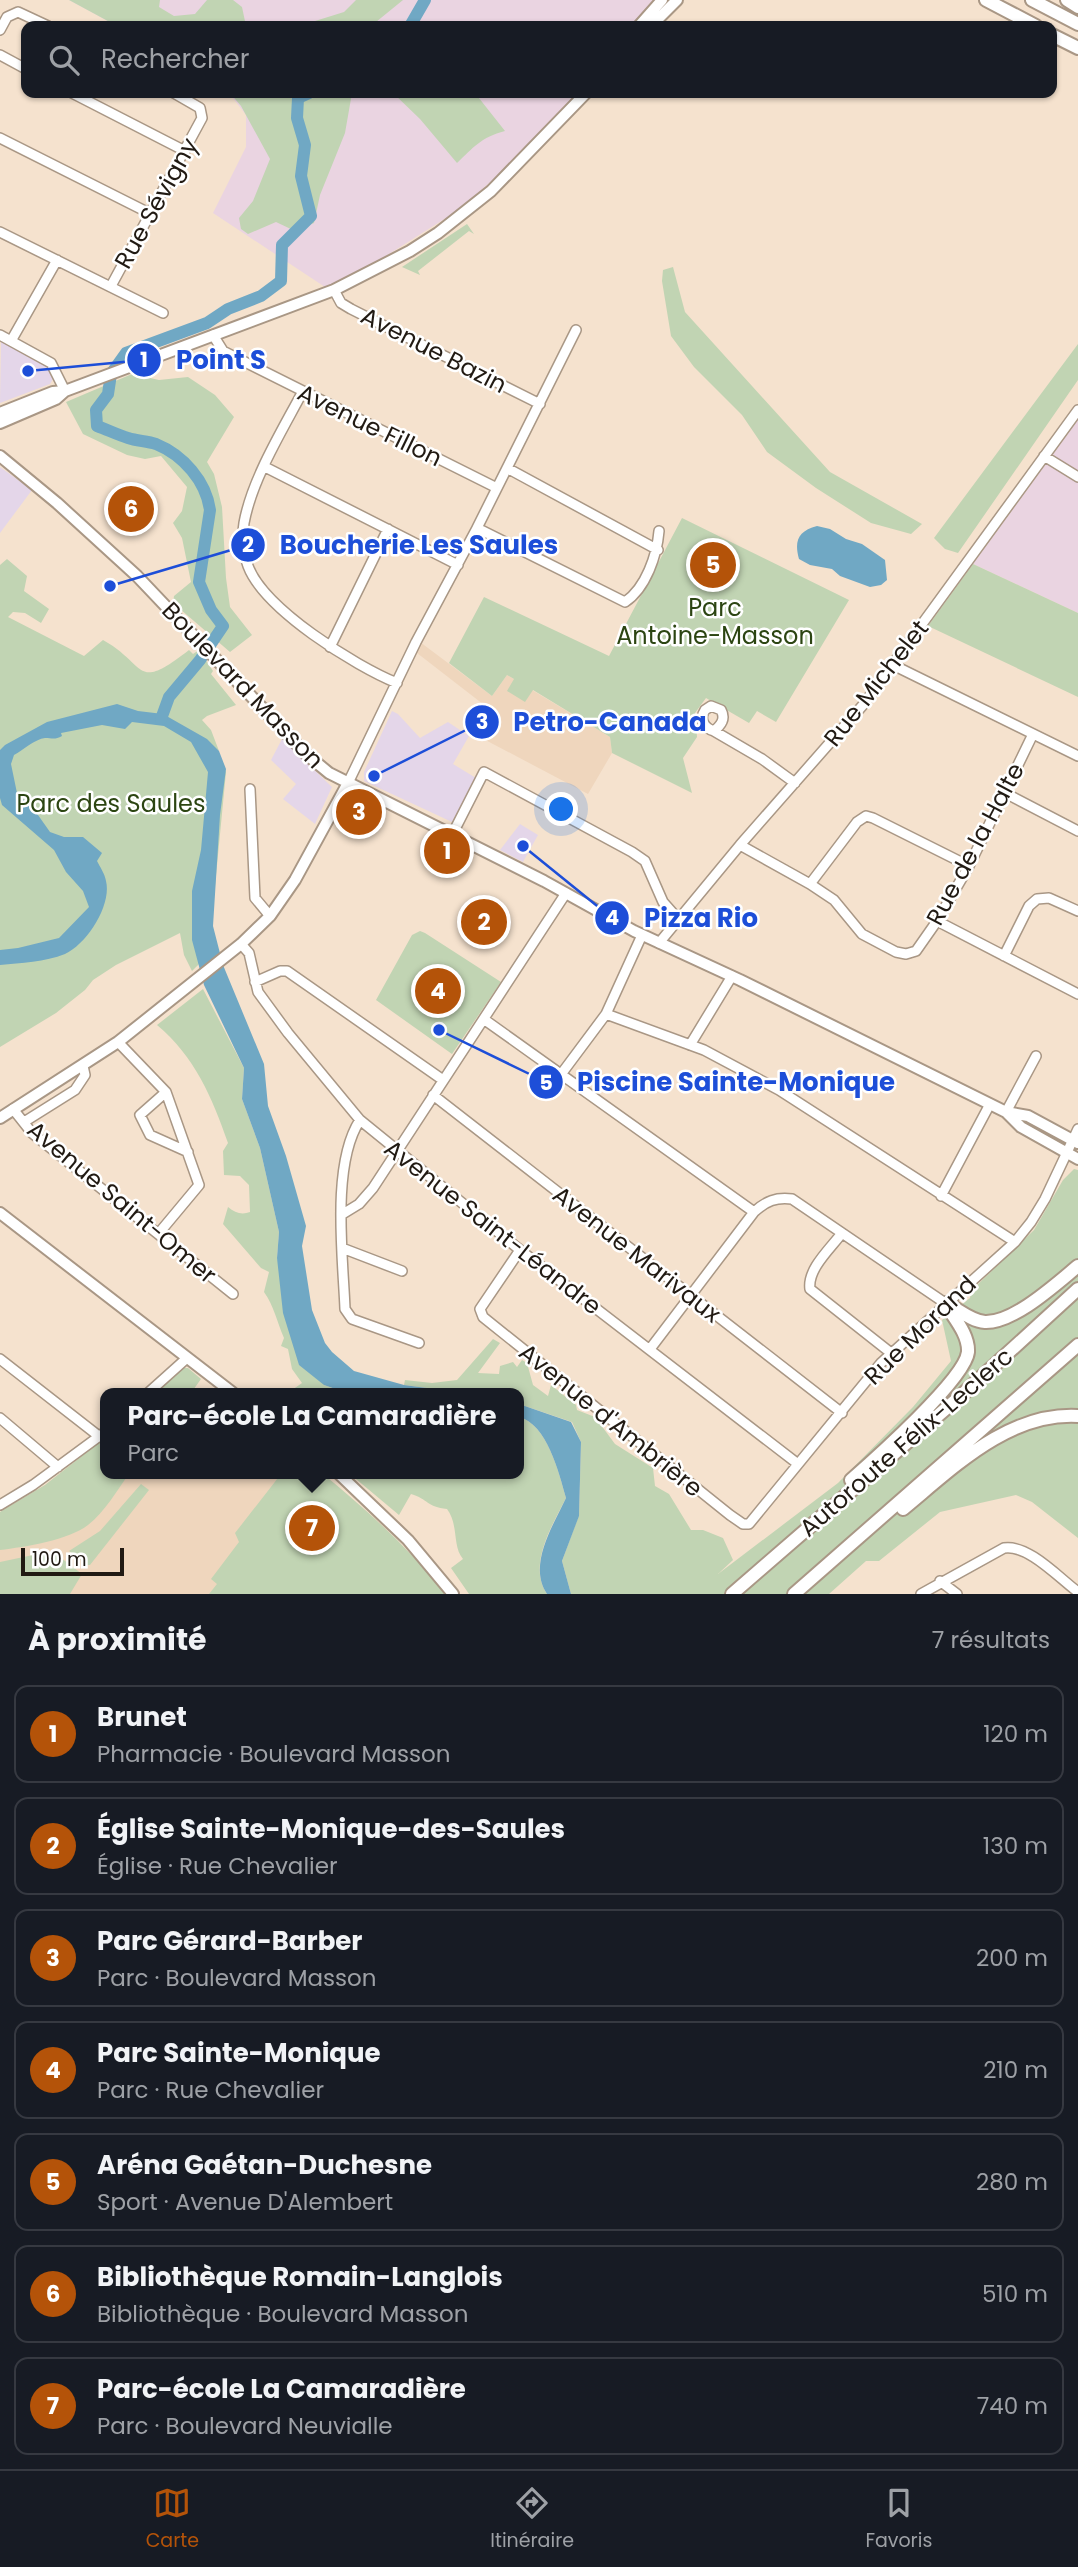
<!DOCTYPE html>
<html lang="fr">
<head>
<meta charset="utf-8">
<style>
	:root { --surface:#171b24; --page:#20242c; --text:#f1f3f6; --muted:#9ea1a6; --line:#363941; --accent:#b45309 }
	body { margin:0; font-family:Poppins,sans-serif; background:var(--page); color:var(--text) }
	.scale { position:absolute; left:21px; bottom:18px; width:103px; box-sizing:border-box; padding-left:7px; border:4px solid #211a13; border-top:0; font-size:19px; line-height:24px; white-space:nowrap; color:#211a13; -webkit-text-stroke:5px #fff; paint-order:stroke }
	.you { position:absolute; left:562px; top:810px; width:24px; height:24px; margin:-18px; border:5px solid #fff; border-radius:50%; background:#1a73e8; box-shadow:0 0 0 10px #1a73e833 }
	.badge { display:grid; place-items:center; width:46px; height:46px; border-radius:50%; background:var(--accent); color:#fff; font-size:23px; font-weight:700 }
	.pin { position:absolute; translate:-50% -50%; border:4px solid #fff; box-shadow:0 2px 7px #0006 }
	.popup { position:absolute; left:100px; top:1388px; width:424px; height:91px; box-sizing:border-box; display:grid; place-content:center; border-radius:14px; background:var(--surface); filter:drop-shadow(0 2px 5px #0005); font-size:23px; white-space:nowrap; color:var(--muted) }
	.popup b { font-size:26px; color:var(--text) }
	.popup::after { content:''; position:absolute; left:50%; top:100%; margin-left:-14px; border:14px solid transparent; border-top-color:var(--surface) }
	.list { margin:0; padding:0; list-style:none }
	h2 { display:flex; justify-content:space-between; align-items:center; height:91px; margin:0; padding:0 28px; font-size:30px }
	h2 small { font-size:23px; font-weight:400; color:var(--muted) }
	.list li { display:grid; grid-template-columns:46px 1fr auto; gap:21px; align-items:center; box-sizing:border-box; height:98px; margin:0 14px 14px; padding:0 14px; border:2px solid var(--line); border-radius:14px }
	.list b { display:block; font-size:26px; white-space:nowrap }
	.list p { margin:0; font-size:23px; white-space:nowrap; color:var(--muted) }
	.list em { font-size:23px; font-style:normal; color:var(--muted) }
	.icon { flex:none; width:38px; height:38px; fill:none; stroke:currentColor; stroke-width:2; stroke-linecap:round; stroke-linejoin:round }
	.map { position:relative; flex:none; width:1078px; height:1594px; overflow:hidden }
	.search { position:absolute; background:var(--surface); box-shadow:0 2px 5px #0004; left:21px; right:21px; top:21px; height:77px; display:flex; align-items:center; gap:18px; box-sizing:border-box; padding:0 24px; border-radius:14px; color:var(--muted); font-size:26px }
	.sheet { height:875px; background:var(--surface) }
	nav { display:flex; justify-content:space-around; align-items:center; box-sizing:border-box; height:98px; border-top:2px solid var(--line); background:var(--surface); font-size:19px; color:var(--muted) }
	nav a { display:grid; justify-items:center; gap:4px }
	nav .on { color:var(--accent) }
	.map>svg:first-child { display:block }
	.commercial { fill:#e4d6e9 }
	.industrial { fill:#ead4e1 }
	.built { fill:#efd6bd }
	.green { fill:#c1d4b3 }
	.water { fill:#70a8c4 }
	.lines { fill:none; stroke-linecap:round; stroke-linejoin:round }
	.river { stroke:#70a8c4; stroke-width:12 }
	.minor-casing { stroke:#a99785; stroke-width:12 }
	.major-casing { stroke:#a99785; stroke-width:14 }
	.highway-casing { stroke:#a99785; stroke-width:16 }
	.minor { stroke:#fff; stroke-width:9 }
	.major { stroke:#fff; stroke-width:10 }
	.highway { stroke:#fff; stroke-width:12 }
	.labels { text-anchor:middle; dominant-baseline:central; stroke-width:5; stroke-linejoin:round; paint-order:stroke }
	.street-label { font-size:24px; fill:#211a13; stroke:#fff }
	.park-label { font-size:24px; fill:#2c4512; stroke:#fff }
	.leader { fill:none; stroke:#1d4ed8; stroke-width:2.5 }
	.callout-dot { fill:#1d4ed8; stroke:#fff; stroke-width:2.5 }
	.mark-label { font-size:21px; text-anchor:middle; font-weight:bold; fill:#fff }
	.callout-label { font-size:26px; text-anchor:middle; font-weight:bold; fill:#1d4ed8; stroke:#fff; stroke-width:5; stroke-linejoin:round; paint-order:stroke }
</style>
</head>
<body>
<div class="map">
<svg width="1078" height="1594" viewBox="0 0 1078 1594">
	<rect width="100%" height="100%" fill="#f5e2ce"/>
	<path class="commercial" d="M1 340 49 365 56 374 50 384 0 403Z
		M0 467 32 490 0 533Z
		M392 711 398 714 420 738 448 722 469 736 453 764 476 778 452 822 364 781V772Z
		M282 739 332 787 315 824 283 799 296 784 271 760Z
		M520 824 538 835 523 862 500 850Z"/>
	<path class="industrial" d="M69 0H657L634 26H117Z
		M229 93H577L509 166 457 211 367 268 325 287 213 213 246 147V115Z
		M1078 420V613L973 564Z"/>
	<path class="built" d="M420 642 492 696 507 675 610 737 612 753 588 794 476 735 488 708 417 653Z
		M105 1438V1474H323L380 1523 418 1562 445 1594H0V1512L45 1485Z"/>
	<path class="green" d="M69 0H160L159 7 174 16 195 14 207 0H233L242 7 246 26H117Z
		M356 0H403L376 22 374 26H299L344 12Z
		M230 93H352L345 133 320 195 314 223 295 231 276 222 248 234 241 229 239 218 253 201 270 159 241 106Z
		M393 93H475L505 131C481 137 473 148 457 163L420 119Z
		M467 224 474 234 469 231 418 271 420 275 402 267Z
		M673 267 685 312 830 472 922 524 911 534 871 523 816 488 767 452 742 415 694 367 671 336 662 281 663 270Z
		M1078 344V380L958 553 945 549 934 538Z
		M132 374 159 380 188 377 215 395 234 417 207 462 214 474 222 507 226 578 230 607 252 635 230 652 173 603 174 596 191 582 182 538 173 523 182 511 187 487 161 456 145 459 127 455 83 434 66 402Z
		M682 518 849 600 776 722 757 711 749 723 706 698 695 713 697 737 683 758 692 793 612 753 610 737 533 690 525 702 507 691 514 679 507 675 492 696 449 663 484 597 609 656Z
		M7 559 27 576 24 591 49 609 41 623 25 613 13 612 8 617 84 656 103 640C148 665 134 693 189 650L193 654 199 650 213 671 211 674 236 705 207 716 202 720 211 730 219 751 214 748 226 772 212 917 199 964 192 971 184 955 180 933 116 965 93 980 85 990 56 1013 0 1047V565Z
		M973 564 1078 613V697L928 626Z
		M353 798H360L379 805 364 836 338 821 349 801Z
		M420 931 425 933 501 982 452 1054 376 1000 412 935Z
		M203 989 244 1068 242 1099 260 1148 279 1232 277 1258 324 1385 347 1393H293L292 1390 302 1383 292 1369 288 1349 281 1346 284 1338C277 1322 274 1306 264 1292L269 1272 261 1268 223 1224 228 1207C235 1213 242 1215 250 1212L249 1185 240 1176 224 1175 223 1151 228 1143C212 1097 195 1057 157 1025Z
		M1074 1169 1078 1170V1538L1032 1502 1016 1495 940 1512 879 1561H866L829 1594H571L562 1561 579 1515 581 1442 572 1422 519 1404 518 1393H465L404 1385 405 1380 432 1383 457 1380 493 1339 500 1343 478 1373 499 1374 500 1366 513 1362 517 1367 522 1360 527 1363 533 1385 548 1396 551 1385 576 1405 577 1410 595 1417 615 1444 653 1468 655 1486 669 1494 691 1530H703L723 1538 733 1560 718 1574 838 1483 913 1407 951 1361 942 1320 970 1298 971 1291 1034 1230 1063 1180Z
		M184 1368H188L201 1379 191 1393H156Z
		M519 1417C547 1424 559 1473 566 1498 553 1524 527 1565 547 1594H469L451 1568 463 1559C452 1546 459 1525 447 1509 427 1507 428 1499 411 1494L399 1515 350 1474H518Z
		M105 1438V1474H129C117 1490 105 1512 88 1525 69 1540 25 1547 0 1550V1512L45 1485Z
		M281 1474H323C367 1510 410 1549 445 1594H209L217 1584 211 1579 239 1542 235 1533Z
		M141 1484 149 1490 90 1565H87L69 1551 100 1531Z
		M52 1551 82 1574 70 1594H0V1562Z"/>
	<path class="water" d="M817 526 830 529 846 539 862 544 885 560 887 580 881 585 870 587 840 576 832 569 810 565 799 559C794 541 798 531 817 526Z
		M117 704 138 711 163 714 207 739 219 751 226 769 220 815 213 926 223 965 264 1064 268 1106 286 1156 306 1226 302 1246 312 1310 325 1343 332 1352 354 1371 404 1385 465 1393H347L324 1385 299 1365 283 1313 277 1258 279 1232 260 1148 242 1099 244 1068 204 985 192 940V891L201 850 208 772 191 742 164 726 132 722 125 729 102 725 61 733 62 736C55 740 52 738 45 738 35 739 23 750 14 755L11 764 17 793 38 815 50 832 64 837H83L102 853 97 861C100 867 105 874 106 881 112 905 87 944 65 954 45 962 21 963 0 965V950L18 948 59 938 89 907 83 891 66 872 54 850 2 805 0 798V750L5 745 47 722Z
		M519 1404 571 1422 581 1442 579 1516 562 1561 571 1594H547C527 1565 554 1524 566 1498 559 1473 547 1424 519 1417Z"/>
	<g class="lines">
		<path class="river" d="M410 26 425 0
			M161 719 169 697 200 660 223 626 211 610 199 582 210 510C206 481 183 455 156 444 147 441 137 441 128 438 118 435 108 430 97 426L96 410 108 394 111 374 126 353 207 323 228 309 261 296 281 281 282 245 311 216 301 176 305 145 297 118 298 98 309 93"/>
		<g class="minor-casing">
			<path id="minor" d="M0 30 7 17 18 12 48 26
				M0 55 26 69
				M72 93 185 151
				M0 138 151 214
				M0 232 163 313
				M111 286 202 118 200 108 174 93
				M334 290 341 303 351 309 540 404
				M0 335 51 363 65 391
				M213 335 223 351 497 488
				M11 341 57 260
				M303 391C282 431 252 479 244 523 242 535 244 555 248 566 264 609 355 666 397 683
				M1044 456 1078 477
				M265 467 458 565
				M507 468 658 550
				M477 528 625 602C646 588 657 555 659 531
				M330 647 388 529
				M893 665 1078 756
				M711 706 721 710C726 719 721 725 714 731 704 728 699 719 705 710Z
				M714 731 762 759 795 783
				M348 783 416 642 477 528 576 330
				M250 789 255 898 270 916
				M1005 793 1078 831
				M452 835 484 772 632 852 645 861 663 902 679 920
				M740 845 810 884 834 900 862 934 896 952 906 954 916 951 937 921 969 866 1033 734
				M810 884 857 822 866 816 873 818 969 866
				M937 921 1078 994
				M659 943 740 845 863 705 1078 410
				M241 944 249 953 258 992 288 1033 360 1120 520 1250 798 1464
				M1004 956 1029 906 1037 899 1049 898 1078 911
				M255 982 280 971H287L443 1080
				M606 1014 642 935
				M485 1020 754 1212
				M118 1042 166 1092 199 1185 159 1233
				M690 1045 732 976
				M562 1073 606 1014 704 1050 779 1090 1015 1242
				M166 1092 140 1115 150 1135 188 1152
				M433 1095 842 1413
				M13 1109 32 1133 233 1294
				M1006 1112 1036 1056
				M360 1120C331 1164 343 1257 345 1309L352 1319 419 1343
				M24 1122 75 1090 85 1075 83 1066
				M941 1196 990 1104
				M341 1215 359 1204 373 1188 566 893
				M842 1233C831 1248 807 1269 810 1289L891 1353
				M342 1248 402 1271
				M520 1250 480 1309 483 1317 730 1515 743 1524H749L881 1363 1015 1242 1031 1222 1045 1199 1078 1129
				M650 1349 754 1212C766 1201 776 1197 792 1199L945 1303
				M0 1359 100 1437
				M148 1393 187 1358
				M0 1418 58 1467
				M0 1505 33 1485 105 1432
				M940 1581 957 1594
				M921 1594 1004 1548C1028 1544 1059 1578 1078 1592"/>
		</g>
		<g class="major-casing">
			<path id="major" d="M639 26 662 0
				M651 26 677 0
				M0 413 53 392 65 391 334 290 410 251 438 233 491 191 586 93
				M0 423 56 399 65 391
				M0 456 57 503 137 576 306 754 329 773 544 881 634 931 740 980 1006 1112 1028 1116 1078 1143
				M1006 1112 1021 1127 1078 1159
				M0 1118 118 1042 241 944 270 916 295 880 348 783
				M0 1213 233 1393
				M339 1474 408 1540 453 1594"/>
		</g>
		<g class="highway-casing">
			<path id="highway" d="M986 0 1036 26
				M1032 0 1078 24
				M1067 0 1078 7
				M1052 35 1078 48
				M946 1303C958 1309 971 1321 985 1322 1014 1323 1056 1284 1078 1266
				M851 1480C875 1459 965 1379 968 1352 969 1334 953 1317 945 1303
				M903 1509C953 1468 1008 1412 1078 1416
				M732 1594 964 1393 1078 1289
				M794 1594 1078 1345"/>
		</g>
		<use href="#minor" class="minor"/>
		<use href="#major" class="major"/>
		<use href="#highway" class="highway"/>
	</g>
	<g class="labels">
		<g class="street-label">
			<text transform="translate(156 203) rotate(-61)">Rue Sévigny</text>
			<text transform="translate(434 350) rotate(27)">Avenue Bazin</text>
			<text transform="translate(370 425) rotate(26)">Avenue Fillon</text>
			<text transform="translate(876 683) rotate(-52)">Rue Michelet</text>
			<text transform="translate(243 685) rotate(46)">Boulevard Masson</text>
			<text transform="translate(975 844) rotate(-62)">Rue de la Halte</text>
			<text transform="translate(122 1202) rotate(40)">Avenue Saint-Omer</text>
			<text transform="translate(493 1227) rotate(38)">Avenue Saint-Léandre</text>
			<text transform="translate(637 1254) rotate(38)">Avenue Marivaux</text>
			<text transform="translate(920 1330) rotate(-44)">Rue Morand</text>
			<text transform="translate(611 1420) rotate(39)">Avenue d'Ambrière</text>
			<text transform="translate(906 1442) rotate(-41)">Autoroute Félix-Leclerc</text>
		</g>
		<g class="park-label">
			<text x="715" y="607">Parc<tspan x="715" dy="28">Antoine-Masson</tspan></text>
			<text x="111" y="803">Parc des Saules</text>
		</g>
	</g>
	<path class="leader" d="M28 371L144 360M110 586L248 545M374 776L482 722M523 846L612 918M439 1030L546 1082"/>
	<g class="callout-dot">
		<circle cx="28" cy="371" r="7"/>
		<circle cx="110" cy="586" r="7"/>
		<circle cx="374" cy="776" r="7"/>
		<circle cx="523" cy="846" r="7"/>
		<circle cx="439" cy="1030" r="7"/>
		<circle cx="144" cy="360" r="18"/>
		<circle cx="248" cy="545" r="18"/>
		<circle cx="482" cy="722" r="18"/>
		<circle cx="612" cy="918" r="18"/>
		<circle cx="546" cy="1082" r="18"/>
	</g>
	<g class="mark-label">
		<text x="144" y="367">1</text>
		<text x="248" y="552">2</text>
		<text x="482" y="729">3</text>
		<text x="612" y="925">4</text>
		<text x="546" y="1090">5</text>
	</g>
	<g class="callout-label">
		<text x="221" y="369">Point S</text>
		<text x="419" y="554">Boucherie Les Saules</text>
		<text x="610" y="731">Petro-Canada</text>
		<text x="701" y="927">Pizza Rio</text>
		<text x="736" y="1091">Piscine Sainte-Monique</text>
	</g>
</svg>
<div class="scale">100 m</div>
<div class="you"></div>
<div class="pin badge" style="left:447px;top:851px">1</div>
<div class="pin badge" style="left:484px;top:922px">2</div>
<div class="pin badge" style="left:359px;top:812px">3</div>
<div class="pin badge" style="left:438px;top:991px">4</div>
<div class="pin badge" style="left:713px;top:565px">5</div>
<div class="pin badge" style="left:131px;top:509px">6</div>
<div class="pin badge" style="left:312px;top:1528px">7</div>
<div class="popup"><b>Parc-école La Camaradière</b>Parc</div>
<div class="search"><svg class="icon" aria-label="search" viewBox="0 0 24 24"><circle cx="10" cy="10" r="6"/><path d="M15 15l6 6"/></svg>Rechercher</div>
</div>
<section class="sheet">
<h2>À proximité<small>7 résultats</small></h2>
<ul class="list">
<li><span class="badge">1</span><div><b>Brunet</b><p>Pharmacie · Boulevard Masson</p></div><em>120 m</em></li>
<li><span class="badge">2</span><div><b>Église Sainte-Monique-des-Saules</b><p>Église · Rue Chevalier</p></div><em>130 m</em></li>
<li><span class="badge">3</span><div><b>Parc Gérard-Barber</b><p>Parc · Boulevard Masson</p></div><em>200 m</em></li>
<li><span class="badge">4</span><div><b>Parc Sainte-Monique</b><p>Parc · Rue Chevalier</p></div><em>210 m</em></li>
<li><span class="badge">5</span><div><b>Aréna Gaétan-Duchesne</b><p>Sport · Avenue D'Alembert</p></div><em>280 m</em></li>
<li><span class="badge">6</span><div><b>Bibliothèque Romain-Langlois</b><p>Bibliothèque · Boulevard Masson</p></div><em>510 m</em></li>
<li><span class="badge">7</span><div><b>Parc-école La Camaradière</b><p>Parc · Boulevard Neuvialle</p></div><em>740 m</em></li>
</ul>
</section>
<nav>
<a class="on"><svg class="icon" aria-label="map" viewBox="0 0 24 24"><path d="M3 6l6-2 6 2 6-2v14l-6 2-6-2-6 2zM9 4v14M15 6v14"/></svg>Carte</a>
<a><svg class="icon" aria-label="directions" viewBox="0 0 24 24"><path d="M12 3l9 9-9 9-9-9zM9 14v-3h6M13 9l2 2-2 2"/></svg>Itinéraire</a>
<a><svg class="icon" aria-label="saved" viewBox="0 0 24 24"><path d="M7 4h10v16l-5-4-5 4z"/></svg>Favoris</a>
</nav>
</body>
</html>
